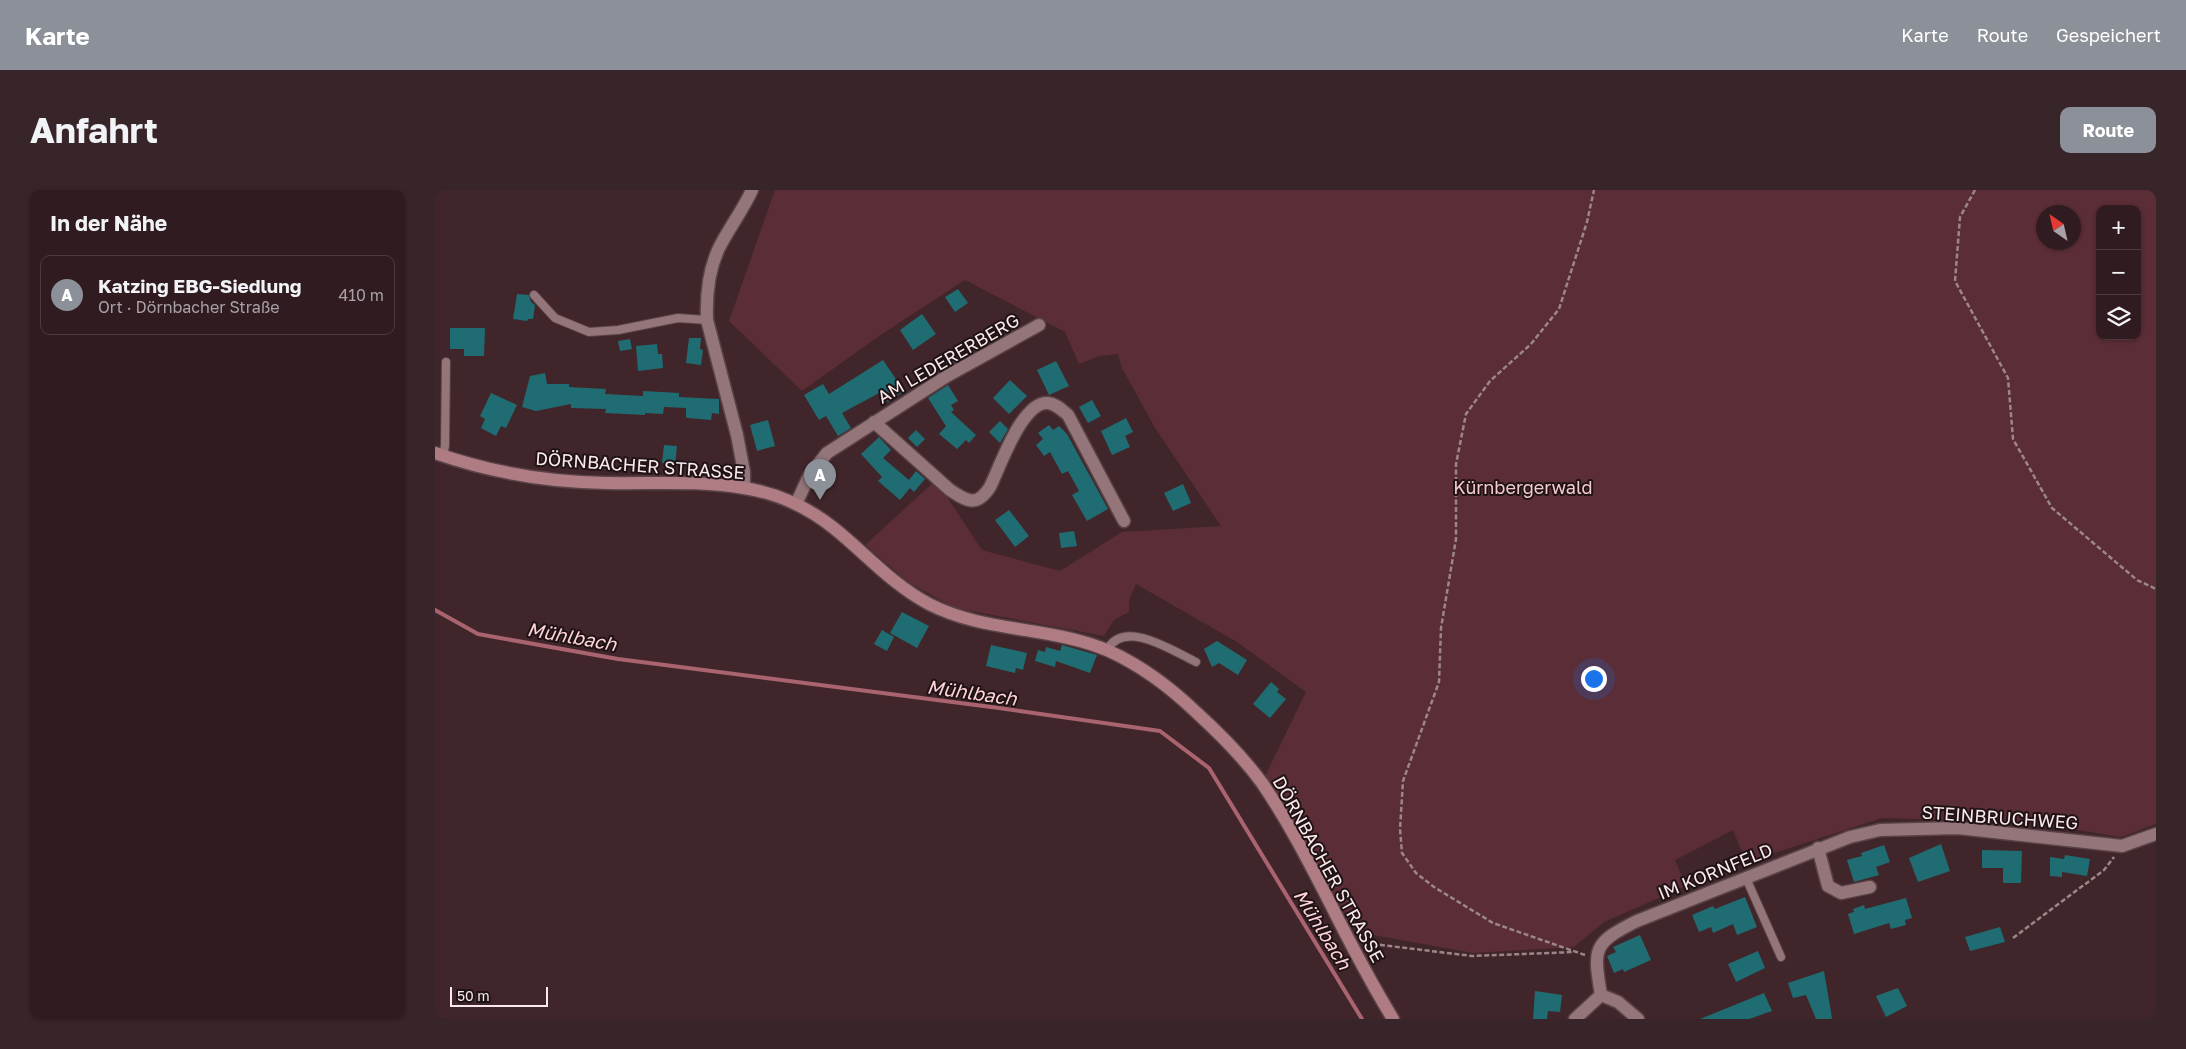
<!DOCTYPE html>
<html lang="de">
<head>
<meta charset="utf-8">
<style>
	:root { --surface:#301c20; --page:#382529; --text:#f1f3f6; --muted:#a8a1a5; --line:#4b3a3e; --accent:#8c9099 }
	body { margin:0; font-family:"Golos Text",sans-serif; background:var(--page); color:var(--text) }
	.controls { position:absolute; right:15px; top:15px; display:grid; overflow:hidden; border-radius:10px; box-shadow:0 1px 4px #0004 }
	.controls button { width:45px; height:45px; display:grid; place-items:center; padding:0; border:0; border-bottom:1px solid var(--line); background:var(--surface); color:var(--text); font:25px sans-serif }
	.compass { position:absolute; left:1601px; top:15px; width:45px; height:45px; border-radius:50%; background:var(--surface); box-shadow:0 1px 4px #0004; rotate:326deg }
	.scale { position:absolute; left:15px; bottom:12px; width:98px; box-sizing:border-box; padding-left:5px; border:2px solid #fbe9eb; border-top:0; font-size:14px; line-height:18px; white-space:nowrap; color:#fbe9eb; -webkit-text-stroke:4px #1f1315; paint-order:stroke }
	.you { position:absolute; left:1158px; top:488px; width:18px; height:18px; margin:-12px; border:4px solid #fff; border-radius:50%; background:#1a73e8; box-shadow:0 0 0 8px #1a73e833 }
	.badge { display:grid; place-items:center; width:32px; height:32px; border-radius:50%; background:var(--accent); color:#fff; font-size:16px; font-weight:700 }
	.pin { position:absolute; translate:-50% -41px; filter:drop-shadow(0 1px 2px #0008) }
	.pin::after { content:''; position:absolute; top:26px; width:18px; height:15px; background:inherit; clip-path:polygon(0 0,100% 0,50% 100%) }
	.list { margin:0; padding:0; list-style:none }
	h2 { display:flex; justify-content:space-between; align-items:center; height:65px; margin:0; padding:0 20px; font-size:21px }
	h2 small { font-size:16px; font-weight:400; color:var(--muted) }
	.list li { display:grid; grid-template-columns:32px 1fr auto; gap:15px; align-items:center; box-sizing:border-box; height:80px; margin:0 10px 10px; padding:0 10px; border:1px solid var(--line); border-radius:10px }
	.list b { display:block; font-size:19px; white-space:nowrap }
	.list p { margin:0; font-size:16px; white-space:nowrap; color:var(--muted) }
	.list em { font-size:16px; font-style:normal; color:var(--muted) }
	.icon { flex:none; width:28px; height:28px; fill:none; stroke:currentColor; stroke-width:2; stroke-linecap:round; stroke-linejoin:round }
	.map { position:relative; flex:none; width:1721px; height:829px; overflow:hidden; border-radius:10px }
	header { display:flex; align-items:center; gap:30px; box-sizing:border-box; height:70px; padding:0 25px; background:var(--accent); color:#fff }
	header strong { font-size:24px }
	nav { display:flex; gap:28px; margin-inline-start:auto; font-size:18px }
	.intro { display:flex; align-items:center; justify-content:space-between; box-sizing:border-box; height:120px; padding:0 30px }
	h1 { margin:0; font-size:35px }
	.button { padding:12px 22px; border-radius:10px; background:var(--accent); color:#fff; font-size:18px; font-weight:700 }
	main { display:flex; gap:30px; padding:0 30px }
	aside { flex:1; background:var(--surface); border-radius:10px; box-shadow:0 1px 4px #0004 }
	.map>svg:first-child { display:block }
	.green { fill:#5b2d36; fill-rule:evenodd }
	.lines { fill:none; stroke-linecap:round; stroke-linejoin:round }
	.stream { stroke:#aa646f; stroke-width:4 }
	.building { fill:#1f6c72 }
	.lane-casing { stroke:#594347; stroke-width:10 }
	.street-casing { stroke:#594347; stroke-width:15 }
	.secondary-casing { stroke:#594347; stroke-width:15 }
	.path { stroke:#9c8689; stroke-width:2.5; stroke-dasharray:5 2.5; stroke-linecap:butt }
	.lane { stroke:#947579; stroke-width:8 }
	.street { stroke:#947579; stroke-width:12 }
	.secondary { stroke:#b07c84; stroke-width:12 }
	.labels { text-anchor:middle; dominant-baseline:central; stroke-width:4; stroke-linejoin:round; paint-order:stroke }
	.street-label { font-size:18px; fill:#fbe9eb; stroke:#1f1315 }
	.park-label { font-size:18px; fill:#f4cacf; stroke:#1f1315 }
	.water-label { font-size:19px; font-style:italic; fill:#ffd4da; stroke:#1f1315 }
</style>
</head>
<body>
<header>
<strong>Karte</strong>
<nav><a>Karte</a><a>Route</a><a>Gespeichert</a></nav>
</header>
<div class="intro"><h1>Anfahrt</h1><a class="button">Route</a></div>
<main>
<aside>
<h2>In der Nähe<small></small></h2>
<ul class="list">
<li><span class="badge">A</span><div><b>Katzing EBG-Siedlung</b><p>Ort · Dörnbacher Straße</p></div><em>410 m</em></li>
</ul>
</aside>
<div class="map">
<svg width="1721" height="829" viewBox="0 0 1721 829">
	<rect width="100%" height="100%" fill="#40262a"/>
	<path class="green" d="M340 0H1721V634L1686 647 1592 632 1447 628 1311 672 1298 640 1240 670 1251 696 1169 732 1139 757 1038 763 922 742 829 588 871 502 802 452 701 394 694 410V422L679 430 669 446 520 418 473 392 430 355 501 290 547 360 625 381 687 342 786 336 720 238 687 178 683 164 665 166 644 174 630 142 530 90 447 144 367 201 294 131ZM1665 19H1702V146H1665ZM1608 22H1638V52H1608Z"/>
	<g class="lines">
		<path class="stream" d="M0 420 43 444 183 469 564 518 725 541 774 578 927 829"/>
	</g>
	<path class="building" d="M523 99 533 113 520 122 510 107Z
		M82 104 94 105 96 112 100 115 98 129H93L92 131 78 129Z
		M487 124 501 144 478 160 465 140Z
		M15 138H50L49 166H29V159H15Z
		M254 148H266L265 159 268 160 266 175 251 173Z
		M195 149 197 159 185 161 183 151Z
		M222 154 223 164H227L228 178 203 181 201 156Z
		M518 164 522 171 513 176 509 170Z
		M448 170 469 201 453 212 446 202 407 223 416 238 403 246 391 226 384 230 369 205 388 194 394 204Z
		M621 171 634 196 614 205 602 180Z
		M110 183 112 194H134V197L171 199 170 204 208 206V201L244 203V207L284 209V224L277 223 276 230 253 228 251 227V218L229 217 228 224 210 223V225L170 223 171 219 136 218V214L101 221 87 217 95 186Z
		M575 190 592 206 574 224 558 208Z
		M513 195 523 211 516 215 519 220 516 222 541 245 534 253 531 250 522 259 504 244 511 236 493 208Z
		M56 203 82 215 71 238 66 236 61 246 46 238 50 229 45 226Z
		M657 210 666 226 653 233 644 217Z
		M691 228 698 242 690 246 695 257 677 265 666 241Z
		M333 230 340 256 322 261 315 235Z
		M565 231 573 239 565 253 554 242Z
		M614 235 618 240 624 236 632 244 673 319 652 331 637 305 644 301 633 281 627 284 615 262 609 266 601 255 608 249 603 243Z
		M481 240 490 249 482 257 473 248Z
		M444 247 456 260 448 268 474 290 481 281 490 289 479 302 475 298 465 310 443 291 447 287 426 264Z
		M229 255 242 256 240 275 227 273Z
		M748 294 756 313 738 321 729 303Z
		M574 320 594 346 580 357 560 330Z
		M639 341 642 356 626 358 624 343Z
		M467 422 494 436 482 458 455 443Z
		M447 440 459 447 452 461 439 454Z
		M782 451 812 470 803 485 784 473 777 477 769 459Z
		M556 455 592 463 588 480 581 478 580 483 551 476Z
		M627 455 662 465 655 483 621 471 620 477 600 471 603 460 610 462 611 457 625 461Z
		M836 492 844 499 842 502 851 509 835 528 818 514Z
		M1506 654 1515 681 1483 692 1474 668Z
		M1449 655 1455 672 1441 677 1444 685 1419 692 1412 670 1427 666 1426 663Z
		M1547 660 1587 661 1586 693H1568V678H1547Z
		M1630 665 1655 669 1652 686 1627 682V687L1615 686V667L1629 669Z
		M1310 707 1322 737 1302 745 1298 734 1278 743 1276 737 1264 742 1257 725 1278 716 1280 719Z
		M1471 708 1477 728 1470 730 1471 735 1456 739 1454 733 1419 744 1413 724 1419 722 1418 719 1429 715 1430 719Z
		M1565 737 1570 752 1535 761 1530 747Z
		M1205 745 1216 770 1189 782 1188 779 1179 783 1172 766 1181 762 1178 757Z
		M1323 761 1330 778 1301 792 1293 774Z
		M1389 781 1396 822 1397 829H1381L1371 805 1358 808 1353 793Z
		M1463 798 1472 816 1451 827 1441 806Z
		M1100 801 1127 805 1125 822 1113 821 1112 829H1098Z
		M1329 803 1337 821 1314 829H1265Z"/>
	<g class="lines">
		<g class="lane-casing">
			<path id="lane" d="M99 105 120 128 154 142 183 140 243 128 272 130
				M8 265 10 256 11 172
				M672 460C689 428 738 461 761 472
				M1311 688 1346 767"/>
		</g>
		<g class="street-casing">
			<path id="street" d="M439 232 515 300C533 312 542 317 555 297 565 277 587 211 613 213 621 214 627 220 633 225L689 331
				M309 298V282L302 245 272 130C271 105 273 81 284 58 294 38 308 20 317 0
				M361 314 374 286 392 263 512 186 604 135
				M1383 658 1393 696 1406 703 1435 697
				M1166 805C1158 758 1158 753 1202 731L1415 647 1445 640 1523 638 1687 656 1721 644
				M1140 829 1166 805 1183 812 1203 829"/>
		</g>
		<g class="secondary-casing">
			<path id="secondary" d="M0 263C54 282 113 292 171 293 216 294 264 290 309 298 342 303 374 318 400 339 432 365 458 395 494 414 550 443 617 436 674 461 707 476 736 498 762 523 785 544 808 567 827 593 853 631 874 672 895 713 915 753 935 791 958 829"/>
		</g>
		<path class="path" d="M1540 0 1525 27 1520 91 1573 188 1578 249 1617 318 1702 390 1721 399
			M1578 748 1669 680 1679 667
			M930 753 1037 766 1139 762
			M1150 765 1058 733 999 697 981 683 967 663 965 639 968 591 1004 492 1006 438 1021 349V274L1031 224 1055 191 1096 154 1124 119 1152 32 1159 0"/>
		<use href="#lane" class="lane"/>
		<use href="#street" class="street"/>
		<use href="#secondary" class="secondary"/>
	</g>
	<g class="labels">
		<g class="street-label">
			<text transform="translate(513 168) rotate(-30)">AM LEDERERBERG</text>
			<text transform="translate(205 275) rotate(4)">DÖRNBACHER STRASSE</text>
			<text transform="translate(1565 627) rotate(4)">STEINBRUCHWEG</text>
			<text transform="translate(894 679) rotate(61)">DÖRNBACHER STRASSE</text>
			<text transform="translate(1280 681) rotate(-22)">IM KORNFELD</text>
		</g>
		<g class="park-label">
			<text x="1088" y="297">Kürnbergerwald</text>
		</g>
		<g class="water-label">
			<text transform="translate(137 446) rotate(10)">Mühlbach</text>
			<text transform="translate(537 502) rotate(8)">Mühlbach</text>
			<text transform="translate(888 739) rotate(58)">Mühlbach</text>
		</g>
	</g>
</svg>
<div class="controls">
<button>+</button>
<button>−</button>
<button><svg class="icon" aria-label="layers" viewBox="0 0 24 24"><path d="M12 4l9 5-9 5-9-5zM3 14l9 5 9-5"/></svg></button>
</div>
<svg class="compass" viewBox="-18 -18 36 36"><path d="M0-13l5 13h-10z" fill="#e53935"/><path d="M0 13l5-13h-10z" fill="#a8a1a5"/></svg>
<div class="scale">50 m</div>
<div class="you"></div>
<div class="pin badge" style="left:385px;top:310px">A</div>
</div>
</main>
</body>
</html>
